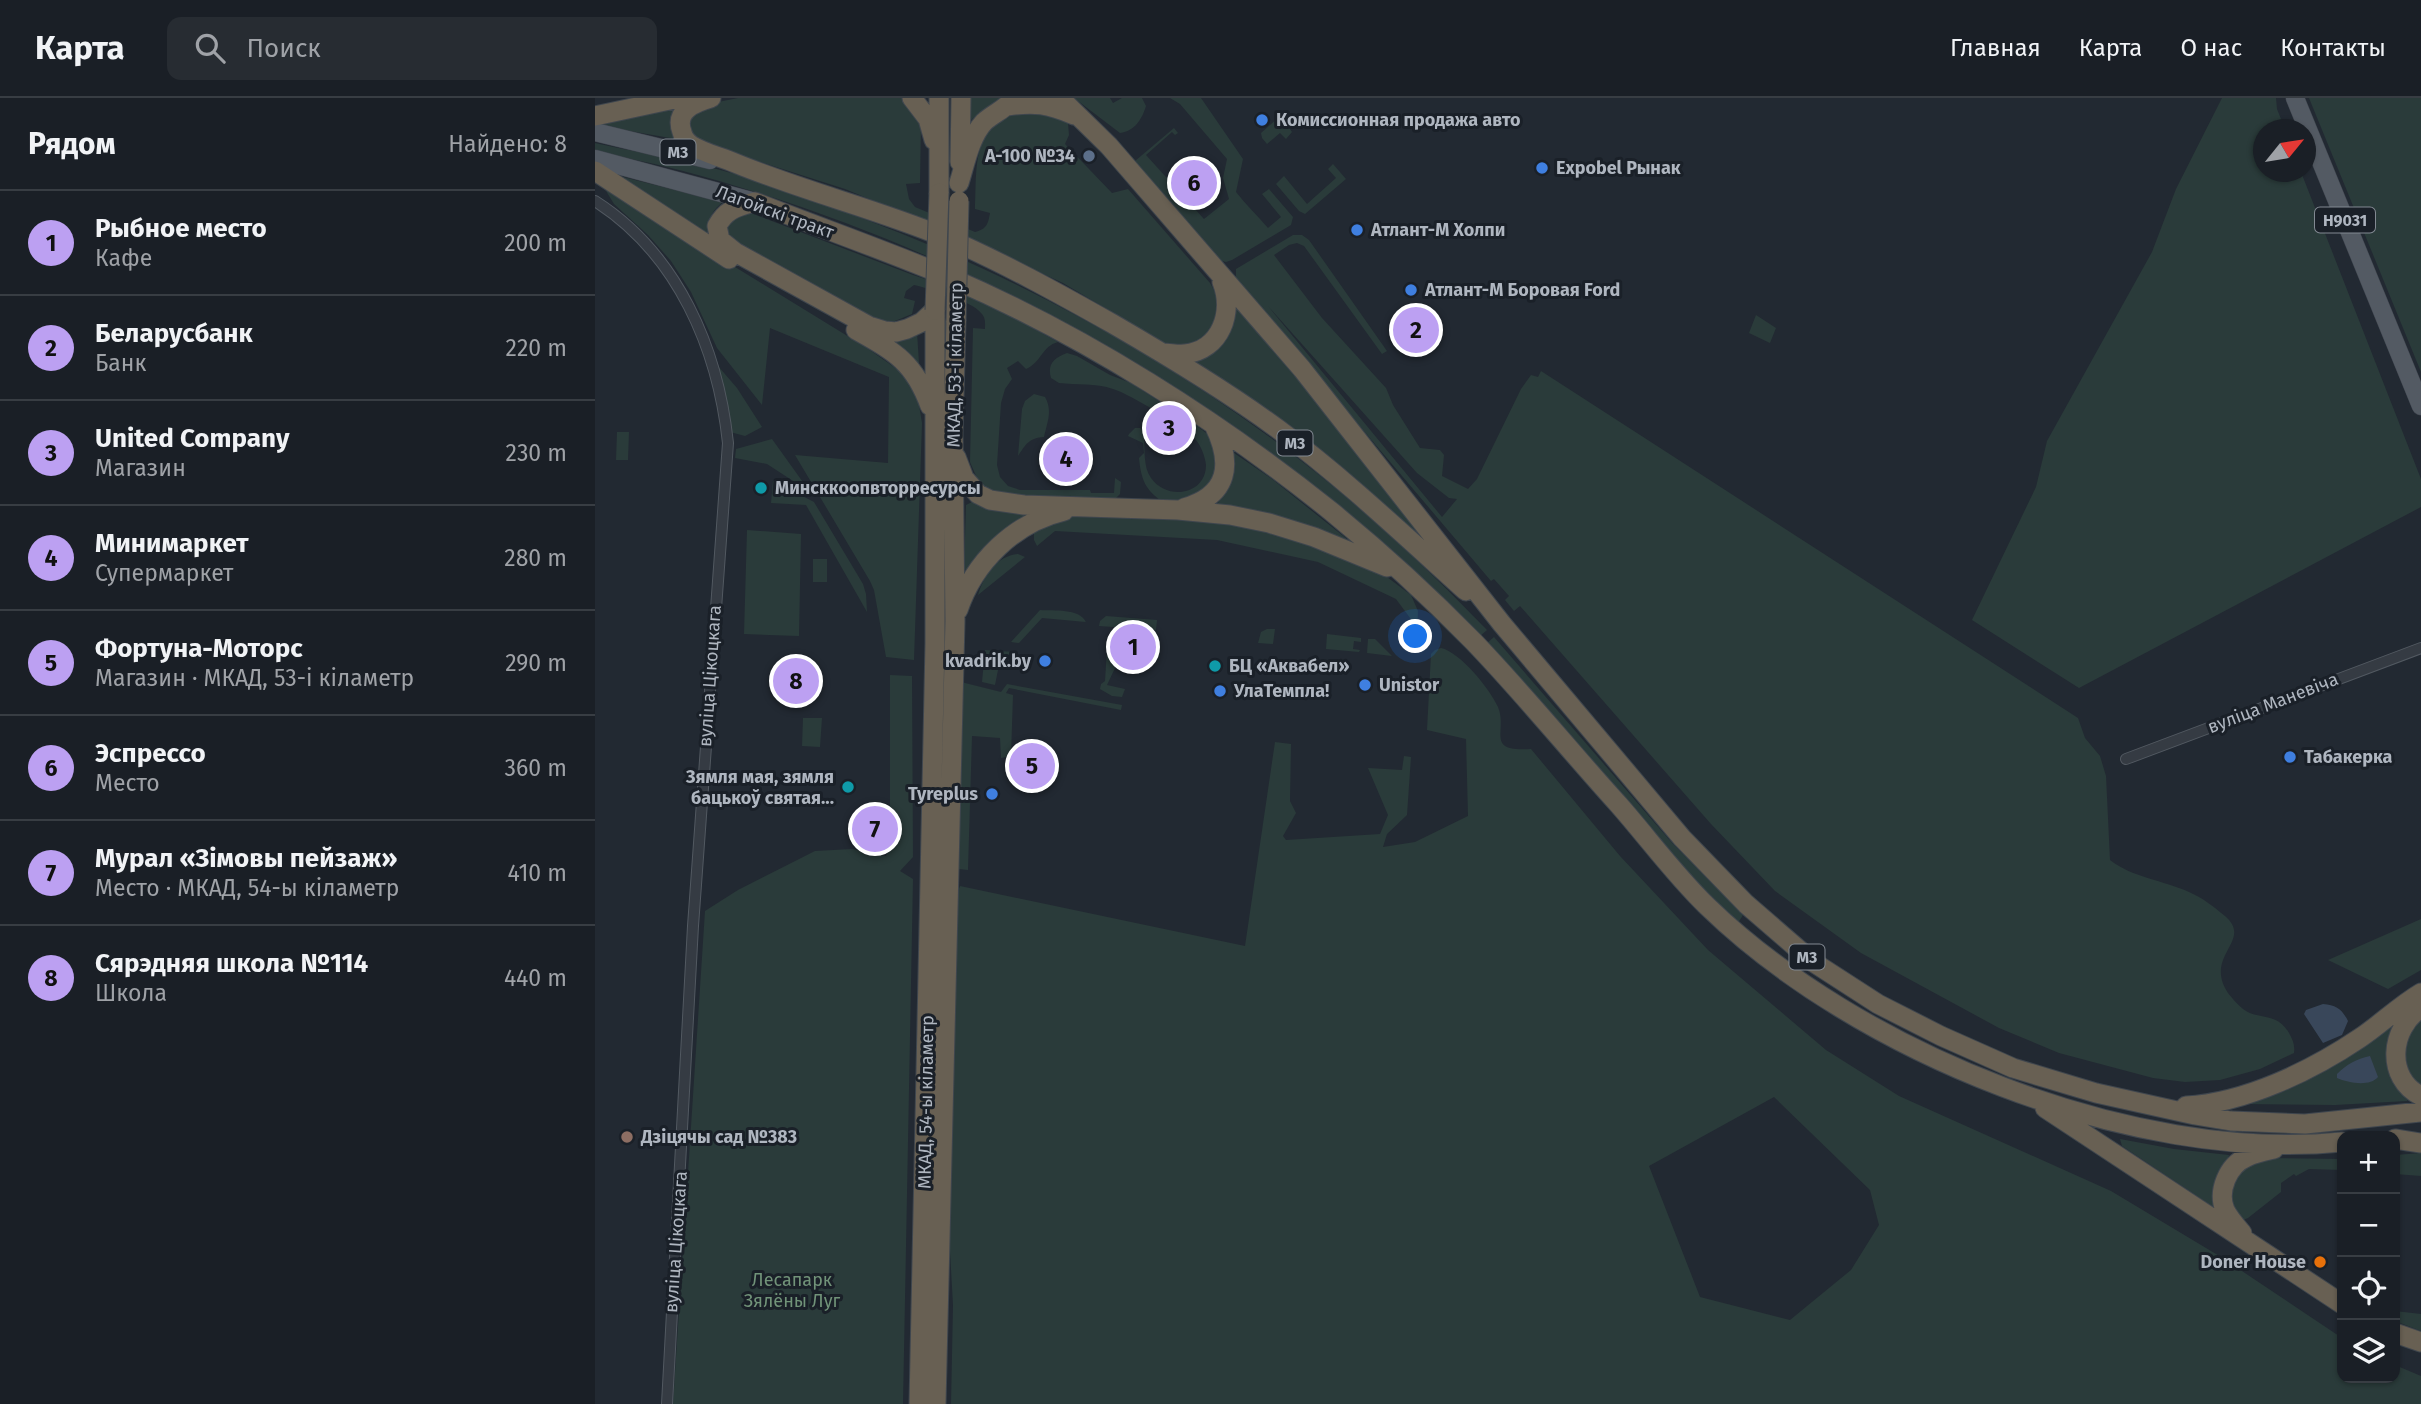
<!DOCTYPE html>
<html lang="ru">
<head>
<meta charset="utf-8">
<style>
	:root { --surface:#1a1f26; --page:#272c32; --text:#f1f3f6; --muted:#9fa2a7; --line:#383d43; --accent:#bca0f2 }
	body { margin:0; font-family:"Fira Sans",sans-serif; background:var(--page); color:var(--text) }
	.controls { position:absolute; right:21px; bottom:21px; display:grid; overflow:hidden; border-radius:14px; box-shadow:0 2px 5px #0004 }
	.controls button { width:63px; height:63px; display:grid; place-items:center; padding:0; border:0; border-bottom:2px solid var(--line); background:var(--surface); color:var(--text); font:35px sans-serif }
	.compass { position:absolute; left:1658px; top:21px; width:63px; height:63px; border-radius:50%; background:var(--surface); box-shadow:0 2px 5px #0004; rotate:60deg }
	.you { position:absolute; left:821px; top:539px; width:24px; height:24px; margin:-18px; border:5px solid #fff; border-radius:50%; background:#1a73e8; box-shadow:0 0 0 10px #1a73e833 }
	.badge { display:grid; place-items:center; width:46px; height:46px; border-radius:50%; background:var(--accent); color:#111; font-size:23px; font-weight:700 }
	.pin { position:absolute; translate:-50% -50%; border:4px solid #fff; box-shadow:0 2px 7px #0006 }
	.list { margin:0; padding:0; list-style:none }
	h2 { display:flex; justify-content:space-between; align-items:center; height:91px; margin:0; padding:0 28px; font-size:30px }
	h2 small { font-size:23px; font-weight:400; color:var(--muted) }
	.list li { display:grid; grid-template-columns:46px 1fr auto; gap:21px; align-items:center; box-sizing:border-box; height:105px; padding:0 28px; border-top:2px solid var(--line) }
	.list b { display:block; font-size:26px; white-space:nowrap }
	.list p { margin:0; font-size:23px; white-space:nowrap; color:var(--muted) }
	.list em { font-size:23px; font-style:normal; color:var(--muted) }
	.icon { flex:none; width:38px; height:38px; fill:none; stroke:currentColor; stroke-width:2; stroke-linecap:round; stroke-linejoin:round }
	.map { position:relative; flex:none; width:1826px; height:1306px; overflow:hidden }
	header { display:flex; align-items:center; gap:42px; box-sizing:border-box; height:98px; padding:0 35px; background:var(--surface); border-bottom:2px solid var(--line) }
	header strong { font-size:33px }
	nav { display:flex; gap:38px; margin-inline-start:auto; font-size:24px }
	.search { width:490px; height:63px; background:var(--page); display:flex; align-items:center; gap:18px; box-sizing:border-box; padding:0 24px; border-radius:14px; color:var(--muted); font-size:26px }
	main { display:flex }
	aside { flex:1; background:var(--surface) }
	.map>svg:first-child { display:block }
	.green { fill:#2a3b3a; fill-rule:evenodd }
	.water { fill:#39475a }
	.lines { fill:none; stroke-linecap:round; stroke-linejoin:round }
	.street-casing { stroke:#525961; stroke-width:12 }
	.primary-casing { stroke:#3e444d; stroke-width:19 }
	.highway-casing { stroke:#3f464e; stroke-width:21 }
	.street { stroke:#353b43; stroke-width:10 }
	.primary { stroke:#535a63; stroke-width:18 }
	.highway { stroke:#686053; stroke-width:19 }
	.highway-bridge-casing { stroke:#3f464e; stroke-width:21; stroke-linecap:butt }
	.highway-bridge { stroke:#686053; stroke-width:19 }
	.shop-dot { fill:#3f7fe0; stroke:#1a2028; stroke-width:2.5 }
	.service-dot { fill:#5c6f8a; stroke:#1a2028; stroke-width:2.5 }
	.culture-dot { fill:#0f9aa8; stroke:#1a2028; stroke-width:2.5 }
	.education-dot { fill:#8d6e63; stroke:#1a2028; stroke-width:2.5 }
	.food-dot { fill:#e8710a; stroke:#1a2028; stroke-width:2.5 }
	.labels { text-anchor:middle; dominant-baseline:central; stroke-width:6; stroke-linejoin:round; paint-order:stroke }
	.shield { fill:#1a2028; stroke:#828992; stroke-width:2 }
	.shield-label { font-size:16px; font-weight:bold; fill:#afb6c0 }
	.poi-label { font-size:18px; font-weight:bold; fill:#afb6c0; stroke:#1a2028; text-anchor:start }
	.street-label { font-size:18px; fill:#afb6c0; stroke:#1a2028 }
	.park-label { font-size:18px; fill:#719379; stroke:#1a2028 }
</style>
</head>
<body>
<header>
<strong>Карта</strong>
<div class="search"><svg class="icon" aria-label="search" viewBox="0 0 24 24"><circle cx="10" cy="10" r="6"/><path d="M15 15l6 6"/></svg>Поиск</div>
<nav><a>Главная</a><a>Карта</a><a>О нас</a><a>Контакты</a></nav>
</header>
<main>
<aside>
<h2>Рядом<small>Найдено: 8</small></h2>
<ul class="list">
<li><span class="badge">1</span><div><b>Рыбное место</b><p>Кафе</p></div><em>200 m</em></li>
<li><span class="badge">2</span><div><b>Беларусбанк</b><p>Банк</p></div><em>220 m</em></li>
<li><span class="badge">3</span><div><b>United Company</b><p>Магазин</p></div><em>230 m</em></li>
<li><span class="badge">4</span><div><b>Минимаркет</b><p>Супермаркет</p></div><em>280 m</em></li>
<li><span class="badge">5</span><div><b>Фортуна-Моторс</b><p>Магазин · МКАД, 53-і кіламетр</p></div><em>290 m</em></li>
<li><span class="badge">6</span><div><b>Эспрессо</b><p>Место</p></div><em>360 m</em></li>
<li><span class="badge">7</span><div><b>Мурал «Зімовы пейзаж»</b><p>Место · МКАД, 54-ы кіламетр</p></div><em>410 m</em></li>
<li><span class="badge">8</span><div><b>Сярэдняя школа №114</b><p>Школа</p></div><em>440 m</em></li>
</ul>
</aside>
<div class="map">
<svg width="1826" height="1306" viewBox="0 0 1826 1306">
	<rect width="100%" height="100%" fill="#222932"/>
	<path class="green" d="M143 0H311L326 25 325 85 311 86 314 101 320 109 380 134C392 131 393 126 395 115L380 111C382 76 376 31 416 17 422 15 430 11 437 12 449 13 462 21 473 25L474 37 470 46 517 95 533 91 615 185C632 213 621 230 597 249L574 248 468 185 381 145 250 91 100 43 94 36 93 20 113 6Z
		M376 0H405L376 22Z
		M479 0H515L518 5 527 0H547L551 8C547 21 540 33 525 35Z
		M575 0H606L648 61 641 94C651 107 662 117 673 130L686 119 667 96 674 91 698 119 696 127 637 162 631 164 622 162 540 63 579 30 583 35 580 37 577 34 551 57 609 121 634 101 628 80 632 61 585 6Z
		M1627 0H1681L1682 11 1690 31 1668 32V74H1706L1826 381V409L1484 590 1377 522 1441 389 1452 343 1557 154 1581 91Z
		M1714 0H1826V274Z
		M86 5 81 41 0 27Z
		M683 20 688 21 697 34 691 41 685 35 672 46 667 40 666 35Z
		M0 45C46 55 94 63 140 76 177 86 213 100 250 114 442 184 627 288 781 425 820 459 856 495 892 532L884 539C816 479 749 415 678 358 642 328 600 303 560 278 415 187 253 117 88 73 59 65 29 60 0 53Z
		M738 66 751 81 710 116 704 113 681 86 689 78 712 106 741 80 733 71Z
		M24 78 128 104C117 112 112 123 114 136Z
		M8 88 272 250 309 276 322 295 327 325 319 562 291 559 279 492 275 483 200 357 293 365 294 279 175 230 167 307 122 250 96 194 76 163 53 137 19 106Z
		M153 114 318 177 376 196 463 244C447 248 446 265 431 271L423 263 412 270 417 281 410 291 406 305 402 367 405 379 413 388 425 392H495L496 395H519L520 380 526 384 525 396 520 401 416 400 395 393 385 387 375 364 378 230 390 231C390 225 391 220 386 215 377 203 335 191 319 187L311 193 309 200 320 203 317 216 295 225 280 223 141 150 130 132 134 123Z
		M698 137H707L714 142 792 253 787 256 709 148 702 145 694 147 679 157 727 220 791 290 798 307 825 350 845 352 849 357 847 378 873 391 882 381 926 291 936 277 943 279 946 273 1483 620 1490 640 1505 658 1511 678 1515 762C1538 780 1568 782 1594 794 1608 800 1619 809 1630 818 1659 843 1608 857 1633 895 1637 900 1643 907 1648 911 1664 923 1681 913 1694 935 1698 942 1700 947 1699 955L1665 971 1625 982 1590 984 1558 980 1464 955 1404 930 1266 855 1180 793 1116 726 925 508 919 513 910 502 914 498 899 481 896 483 641 182V171ZM673 208 822 375 854 400 862 401 847 419Z
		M636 200 845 456 766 387 597 264 615 257 638 225 640 217Z
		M1161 217 1181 230 1175 245 1154 235Z
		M322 234 324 265 320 266 298 244Z
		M472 255 482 258 515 277 536 285 598 325 615 338 621 348 620 380 602 401 568 404C550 392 546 381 544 360L549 355 548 345 533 338 534 336 540 330H545L550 335 549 338C550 351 548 369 556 380 572 403 611 397 611 367 610 358 606 348 601 342 589 329 535 296 518 291 501 285 481 287 464 285L456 280C452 266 459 260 472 255Z
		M123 268 142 290 167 329 150 338 135 334Z
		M439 296 450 299C458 313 452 325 449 339 434 340 431 346 423 358L427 311 430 303Z
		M22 334H34L33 362H21Z
		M177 341 215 394 172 366 140 360 141 351Z
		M639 355 677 381 757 445 713 427 677 416 621 408 635 386Z
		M178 383 219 404 268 486 271 496 272 514 211 407 176 405Z
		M377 404C395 413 410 413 430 413L431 417 373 474 369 471 371 407Z
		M478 415 639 423 766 464 792 479 816 497 823 513 822 537 817 540 818 524 801 501 723 464 622 442 460 433 442 448 439 442V435Z
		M152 432 206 436 204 538 149 536Z
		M423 456 430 459 383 497C389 478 401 458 423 456Z
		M218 461H232V484H218Z
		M445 512C459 513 484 510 491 524L447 520 424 545 416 544Z
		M511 518 562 522 561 532 504 528 505 523Z
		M672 531H680L678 546 663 545 666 534Z
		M524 536H536L534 546 512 545 513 538Z
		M732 536 766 540V544L759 543 758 551 765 552 764 554 731 551Z
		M899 539 1078 746 1148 817 1143 825 1086 771 891 546Z
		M773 541H780L797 558 772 555Z
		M846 550C865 554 895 591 903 609 913 633 889 654 936 651L1025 758 1113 852 1231 952 1304 998 1516 1093 1626 1159 1747 1240V1280H1800V1267L1826 1278V1306H356L358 1207 354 1136 363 793 365 788 650 848 680 644 696 646 695 703 701 715 688 738 691 742 785 736 793 717 773 670 807 672 809 658 816 659 812 717 792 736 788 749 820 744 873 718 871 641 832 632 836 556 840 552ZM1179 999 1275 1092 1284 1127 1256 1172 1195 1222 1105 1199 1054 1068Z
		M512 551H529L512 587 530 591 527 599 517 598 505 591 506 586 510 583Z
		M390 552 420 554 403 572 400 587 387 584Z
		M295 577 317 578 318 759 305 773 318 781 308 1306H78L110 813 143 792 220 753 257 751 291 758 295 746Z
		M366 584 406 594 412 586 527 607 526 612 414 590 411 595 418 597 416 658 406 660 405 640 377 638 373 772 364 771Z
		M208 620H227L225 649 207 648Z
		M1826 821V872L1793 891 1733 862Z
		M1826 916V993L1806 965 1813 929Z
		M1806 918 1815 999 1812 1003 1740 1007 1648 1006Z
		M1525 1041 1579 1051 1634 1057 1620 1110 1527 1048Z
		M1826 1055V1078L1800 1076V1057Z
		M1669 1060 1747 1061V1072L1714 1071 1701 1078 1699 1076 1686 1085V1094L1653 1120 1648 1122 1637 1110C1637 1074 1639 1077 1669 1060Z
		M1800 1213 1826 1216V1233L1800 1223Z"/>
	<path class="water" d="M1728 906C1741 907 1747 911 1753 923L1747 937 1728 945 1709 916 1711 912Z
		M1775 958 1783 979C1775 989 1753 985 1742 980V976C1752 966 1761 961 1775 958Z"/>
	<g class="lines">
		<g class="street-casing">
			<path id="street" d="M0 103C83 156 123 251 133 345L98 828 72 1306
				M1531 661 1826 550"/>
		</g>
		<g class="primary-casing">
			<path id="primary" d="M1700 0 1826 308
				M0 34 115 62
				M0 61 160 104"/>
		</g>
		<g class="highway-casing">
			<path id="highway" d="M116 0C99 5 79 13 87 34 88 39 92 44 96 47 109 55 126 59 140 65 208 93 281 111 349 139 407 164 463 195 518 226 575 259 630 292 683 331 749 380 810 438 871 493
				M317 0 333 21 339 42
				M344 0V95
				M465 0 514 48 707 271 907 526 1087 740 1151 806 1218 864 1283 906 1346 938 1418 970 1501 995 1600 1017 1636 1023 1710 1026 1826 1014
				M412 8C440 4 453 6 479 17
				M0 18 84 0
				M365 64 366 0
				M0 73 134 161
				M364 85C370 66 375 39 389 24 399 15 411 11 419 0
				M340 212 327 224 312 231 301 234 290 233 274 228 140 154 125 142 122 128C131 111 142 109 160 104 226 130 292 153 356 180 490 238 624 323 737 414 786 454 834 498 878 543 929 596 975 653 1024 707 1053 740 1080 777 1112 808 1262 954 1537 1065 1747 1044
				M261 232C300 254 319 264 335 308
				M568 255C575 255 583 257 590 256 626 252 639 214 627 184
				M361 359 369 380 383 396 395 402 429 407 583 412 635 417 674 425 719 439 792 469
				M589 410C634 397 638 366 619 327
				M363 512C379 464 419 425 469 413
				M1826 910C1795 930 1790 980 1826 998
				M1591 1008C1650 1005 1716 973 1765 940 1786 926 1804 908 1826 895
				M1450 1010 1747 1206
				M1800 1041 1826 1045
				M1647 1135C1641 1128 1634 1120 1630 1112 1622 1093 1633 1067 1652 1059 1660 1055 1670 1053 1679 1051
				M1800 1235 1826 1244
				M324 1306 340 545V212
				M341 1306 360 523 358 336 361 223"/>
		</g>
		<use href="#street" class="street"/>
		<use href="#primary" class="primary"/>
		<use href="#highway" class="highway"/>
		<g class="highway-bridge-casing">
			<path id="highway-bridge" d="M340 212 344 95
				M361 223 364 103"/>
		</g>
		<use href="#highway-bridge" class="highway-bridge"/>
	</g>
	<g class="shop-dot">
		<circle cx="667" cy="22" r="7"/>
		<circle cx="947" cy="70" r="7"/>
		<circle cx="762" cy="132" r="7"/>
		<circle cx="816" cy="192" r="7"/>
		<circle cx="450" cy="563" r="7"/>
		<circle cx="770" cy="587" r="7"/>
		<circle cx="625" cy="593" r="7"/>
		<circle cx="1695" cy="659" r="7"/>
		<circle cx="397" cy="696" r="7"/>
	</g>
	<circle class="service-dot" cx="494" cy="58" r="7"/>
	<g class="culture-dot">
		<circle cx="166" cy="390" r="7"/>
		<circle cx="620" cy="568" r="7"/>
		<circle cx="253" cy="689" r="7"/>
	</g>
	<circle class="education-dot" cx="32" cy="1039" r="7"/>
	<circle class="food-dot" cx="1725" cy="1164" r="7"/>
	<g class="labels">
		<g class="shield">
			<rect x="65.5" y="41.5" width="35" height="25" rx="5"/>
			<rect x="1720" y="109.5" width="60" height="25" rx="5"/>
			<rect x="682.5" y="332.5" width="35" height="25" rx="5"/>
			<rect x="1194.5" y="846.5" width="35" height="25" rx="5"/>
		</g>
		<g class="shield-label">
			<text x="83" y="54">М3</text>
			<text x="1750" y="122">Н9031</text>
			<text x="700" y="345">М3</text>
			<text x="1212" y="859">М3</text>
		</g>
		<g class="poi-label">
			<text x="681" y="22">Комиссионная продажа авто</text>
			<text x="480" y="58" text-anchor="end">А-100 №34</text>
			<text x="961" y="70">Expobel Рынак</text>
			<text x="776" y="132">Атлант-М Холпи</text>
			<text x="830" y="192">Атлант-М Боровая Ford</text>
			<text x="180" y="390">Минсккоопвторресурсы</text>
			<text x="436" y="563" text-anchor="end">kvadrik.by</text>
			<text x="634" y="568">БЦ «Аквабел»</text>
			<text x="784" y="587">Unistor</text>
			<text x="639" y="593">УлаТемпла!</text>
			<text x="1709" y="659">Табакерка</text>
			<text x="239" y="679" text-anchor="end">Зямля мая, зямля<tspan x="239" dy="21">бацькоў святая...</tspan></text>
			<text x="383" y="696" text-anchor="end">Tyreplus</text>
			<text x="46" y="1039">Дзіцячы сад №383</text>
			<text x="1711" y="1164" text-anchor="end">Doner House</text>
		</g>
		<g class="street-label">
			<text transform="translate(180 114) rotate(20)">Лагойскі тракт</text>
			<text transform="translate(360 267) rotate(-89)">МКАД, 53-і кіламетр</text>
			<text transform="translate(115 578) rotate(-86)">вуліца Цікоцкага</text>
			<text transform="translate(1678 605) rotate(-21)">вуліца Маневіча</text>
			<text transform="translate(331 1004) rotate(-89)">МКАД, 54-ы кіламетр</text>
			<text transform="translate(81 1144) rotate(-86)">вуліца Цікоцкага</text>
		</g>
		<g class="park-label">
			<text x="197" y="1182">Лесапарк<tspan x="197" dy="21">Зялёны Луг</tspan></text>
		</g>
	</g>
</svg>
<div class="controls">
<button>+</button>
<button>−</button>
<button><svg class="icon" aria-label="locate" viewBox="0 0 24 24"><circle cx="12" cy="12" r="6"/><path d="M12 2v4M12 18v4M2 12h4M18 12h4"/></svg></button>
<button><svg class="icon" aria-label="layers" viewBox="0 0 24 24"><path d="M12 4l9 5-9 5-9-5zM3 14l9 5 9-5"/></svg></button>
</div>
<svg class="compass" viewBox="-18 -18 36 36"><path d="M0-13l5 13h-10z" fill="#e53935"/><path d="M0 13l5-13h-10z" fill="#9fa2a7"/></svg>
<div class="you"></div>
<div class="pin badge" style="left:538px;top:549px">1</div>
<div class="pin badge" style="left:821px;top:232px">2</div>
<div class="pin badge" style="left:574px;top:330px">3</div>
<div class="pin badge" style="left:471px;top:361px">4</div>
<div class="pin badge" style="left:437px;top:668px">5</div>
<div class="pin badge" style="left:599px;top:85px">6</div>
<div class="pin badge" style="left:280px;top:731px">7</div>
<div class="pin badge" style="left:201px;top:583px">8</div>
</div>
</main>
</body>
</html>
